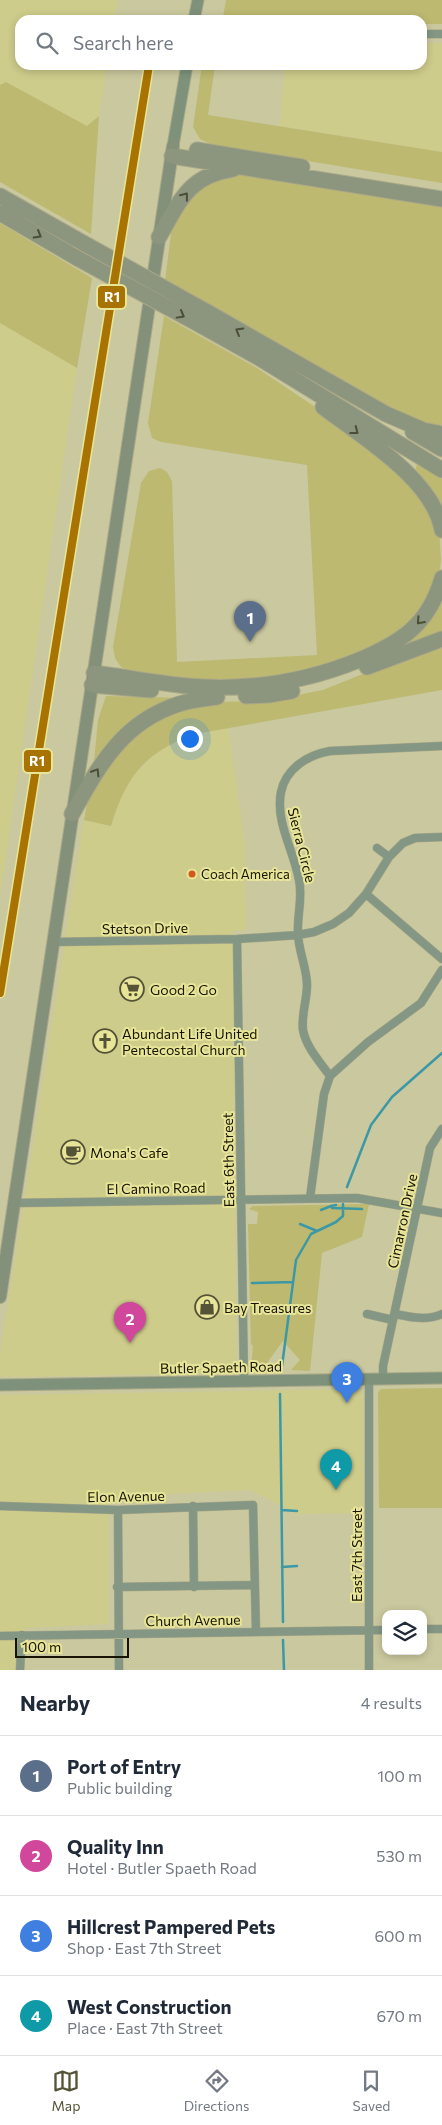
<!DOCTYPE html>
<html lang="en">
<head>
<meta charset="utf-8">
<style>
	:root { --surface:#fff; --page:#f6f6f7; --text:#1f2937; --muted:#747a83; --line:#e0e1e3; --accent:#555337 }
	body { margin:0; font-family:Commissioner,sans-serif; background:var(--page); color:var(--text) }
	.controls { position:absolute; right:15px; bottom:15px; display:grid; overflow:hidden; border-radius:10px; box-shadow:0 2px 8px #0003 }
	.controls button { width:45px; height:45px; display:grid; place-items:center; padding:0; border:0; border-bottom:1px solid var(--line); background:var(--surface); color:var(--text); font:25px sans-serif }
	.scale { position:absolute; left:15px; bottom:12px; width:114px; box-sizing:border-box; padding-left:5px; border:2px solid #161400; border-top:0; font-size:14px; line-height:18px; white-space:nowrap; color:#161400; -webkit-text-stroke:4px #e8e599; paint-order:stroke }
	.you { position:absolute; left:189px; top:738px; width:18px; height:18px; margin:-12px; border:4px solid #fff; border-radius:50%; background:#1a73e8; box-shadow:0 0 0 8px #1a73e833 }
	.badge { display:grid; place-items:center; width:32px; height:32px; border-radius:50%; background:var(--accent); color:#fff; font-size:16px; font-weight:700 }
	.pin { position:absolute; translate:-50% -41px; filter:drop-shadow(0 1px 2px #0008) }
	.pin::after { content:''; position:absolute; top:26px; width:18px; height:15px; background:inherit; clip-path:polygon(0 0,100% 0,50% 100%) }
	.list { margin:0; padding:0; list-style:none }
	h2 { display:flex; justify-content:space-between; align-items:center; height:65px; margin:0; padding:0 20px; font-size:21px }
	h2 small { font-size:16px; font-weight:400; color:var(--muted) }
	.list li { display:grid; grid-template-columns:32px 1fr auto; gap:15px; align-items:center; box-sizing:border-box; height:80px; padding:0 20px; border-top:1px solid var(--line) }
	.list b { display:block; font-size:19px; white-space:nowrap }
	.list p { margin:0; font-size:16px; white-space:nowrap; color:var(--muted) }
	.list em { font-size:16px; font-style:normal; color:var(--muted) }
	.icon { flex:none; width:28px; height:28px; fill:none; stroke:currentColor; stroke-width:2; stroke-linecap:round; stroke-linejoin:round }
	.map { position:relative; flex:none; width:442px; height:1670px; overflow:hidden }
	.search { position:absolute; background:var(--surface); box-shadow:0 2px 8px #0003; left:15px; right:15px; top:15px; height:55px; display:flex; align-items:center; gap:12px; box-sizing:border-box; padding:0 18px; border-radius:15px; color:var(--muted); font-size:19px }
	.sheet { height:385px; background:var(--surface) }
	nav { display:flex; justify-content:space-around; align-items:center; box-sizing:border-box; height:70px; border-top:1px solid var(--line); background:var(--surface); font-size:14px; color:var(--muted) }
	nav a { display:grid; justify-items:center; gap:2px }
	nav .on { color:var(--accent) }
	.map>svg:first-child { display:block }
	.built { fill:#cecc8b }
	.green { fill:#bdb971 }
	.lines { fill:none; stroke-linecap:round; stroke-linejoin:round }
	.stream { stroke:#3d98a6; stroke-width:2.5 }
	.minor-casing { stroke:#aaa888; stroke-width:9 }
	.secondary-casing { stroke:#aaa888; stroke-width:13 }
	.primary-casing { stroke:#aaa888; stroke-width:14 }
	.motorway-casing { stroke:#aaa888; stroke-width:17 }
	.minor { stroke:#849784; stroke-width:8 }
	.secondary { stroke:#7e927b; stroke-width:11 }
	.primary { stroke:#83917a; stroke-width:12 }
	.motorway { stroke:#8c957d; stroke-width:15 }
	.motorway-bridge-casing { stroke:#aaa888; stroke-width:17; stroke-linecap:butt }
	.motorway-bridge { stroke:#8c957d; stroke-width:15 }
	.rail-1-casing { stroke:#e8e599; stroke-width:11 }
	.rail-1 { stroke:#a87300; stroke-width:8 }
	.oneway { stroke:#4b4e38 }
	.bus-dot { fill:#d1591d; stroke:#e8e599; stroke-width:2 }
	.labels { text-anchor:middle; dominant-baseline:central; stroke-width:4; stroke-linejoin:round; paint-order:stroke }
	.bus-label { font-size:13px; fill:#161400; stroke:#e8e599; text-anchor:start }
	.street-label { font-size:14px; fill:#161400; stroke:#e8e599 }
	.poi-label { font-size:14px; fill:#161400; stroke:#e8e599; text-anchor:start }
	.line-badge { stroke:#e8e599; stroke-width:2 }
	.badge-label { font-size:14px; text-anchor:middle; font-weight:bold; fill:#fff }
</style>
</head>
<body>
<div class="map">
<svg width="442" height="1670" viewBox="0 0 442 1670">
	<rect width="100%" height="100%" fill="#cac89e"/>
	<path class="built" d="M0 0H118L114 20H20V65H107L99 116 87 126 6 82 0 85Z
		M422 43H442V152L280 126 285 65H422Z
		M0 323 77 368 0 896Z
		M228 728 245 844 246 930 233 931 236 1373 4 1377 0 1375V1356L84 820 111 826 120 798 134 775 150 758 176 740 195 734Z
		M359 1389 363 1393V1513L298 1514 250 1490 108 1497V1624L26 1628 25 1670H0V1395Z"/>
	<path class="green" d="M226 0H442V24H422V20H240L223 17Z
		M202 65H215L208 115 442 152V183L216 146 200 139 193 127Z
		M6 82 87 126 99 116 91 234 0 182V85Z
		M222 175H245L442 204V431L425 427 165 281 172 226 190 194Z
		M0 223 92 278 77 368 0 323Z
		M164 316 257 368 339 423 404 470 439 529 441 560 439 576 424 609 397 636 346 660 260 681 185 679 131 671 121 667 115 658 113 647 141 483 149 471 160 468 167 472 172 481 177 662 317 655 307 465 161 442 152 438 148 423Z
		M417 464 442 479V516L414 474Z
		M442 597V634L391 654Z
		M442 642V690L195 734C145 752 126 776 111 826L84 820 87 804 95 783 109 760 153 719 204 702 268 701 323 690Z
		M106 696 187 698 97 762H94L98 720Z
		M369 1204 362 1237 322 1253 310 1371 291 1370 300 1360 283 1341 264 1367 251 1368 253 1346 251 1344 248 1224H257L258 1212 249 1209 253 1206Z
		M442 1388V1508H379L378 1392 381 1389Z"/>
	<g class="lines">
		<path class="stream" d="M347 1187 371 1125 392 1097 442 1053
			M336 1205 331 1206 332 1208 362 1209
			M321 1210 331 1206
			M300 1224 317 1231
			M252 1283 293 1282
			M282 1366 296 1260 311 1234 336 1222 343 1216V1204
			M280 1394 283 1622
			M282 1510 297 1511
			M282 1567 297 1566
			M283 1640 284 1670"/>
		<g class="minor-casing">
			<path id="minor" d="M422 34H442
				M377 848 389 857
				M366 894 442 959
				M237 939 244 1381
				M54 942 237 939 298 935 314 932 333 924 349 913 366 894 389 857 403 843 415 838 442 837
				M330 1076C320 1062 306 1047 303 1030 301 1016 307 1000 307 985 307 968 298 950 298 933 297 915 303 897 299 880 294 851 275 822 281 792 286 768 308 755 330 751L442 746
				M310 1198 324 1094 330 1076 368 1042 421 1003 442 970
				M15 1203 357 1198 442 1213
				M367 1314 393 1320
				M395 1314C410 1317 427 1321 442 1314
				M369 1379V1670
				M383 1379V1366L430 1148 442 1129
				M0 1506 118 1510 253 1505 256 1632
				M193 1506 194 1587
				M118 1510 119 1670
				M117 1587 255 1585
				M423 1629H442
				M0 1636 386 1630
				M20 1670 22 1635"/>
		</g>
		<g class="secondary-casing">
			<path id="secondary" d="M194 20 198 0
				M173 146 187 65
				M0 1385 442 1378"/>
		</g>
		<g class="primary-casing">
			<path id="primary" d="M0 1297 173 146"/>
		</g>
		<g class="motorway-casing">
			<path id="motorway" d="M197 150 302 167
				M172 156 442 199
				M0 196 76 239
				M0 213 77 258
				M159 237C180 201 188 176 233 169
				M209 313 386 414 423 430 442 434
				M202 326 261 359 442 470
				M323 407C362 437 433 479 442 530
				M413 432 442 449
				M367 667 442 639
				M94 673C125 677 157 683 188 686 247 691 305 682 359 660 402 642 429 624 442 578
				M92 685 151 690
				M246 696 269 695 292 691
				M72 814C99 766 122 722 179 704 191 700 204 699 217 697"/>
		</g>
		<use href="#minor" class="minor"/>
		<use href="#secondary" class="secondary"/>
		<use href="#primary" class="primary"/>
		<use href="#motorway" class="motorway"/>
		<g class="motorway-bridge-casing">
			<path id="motorway-bridge" d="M76 239 209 313
				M77 258 202 326"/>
		</g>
		<use href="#motorway-bridge" class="motorway-bridge"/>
		<g class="rail-1-casing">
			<path id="rail-1" d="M0 993 149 65"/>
		</g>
		<use href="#rail-1" class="rail-1"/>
	</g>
	<defs><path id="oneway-chevron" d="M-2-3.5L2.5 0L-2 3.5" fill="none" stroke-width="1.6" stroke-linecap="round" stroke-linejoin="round" transform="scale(1.25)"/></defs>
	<g class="oneway">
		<use href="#oneway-chevron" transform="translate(185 196) rotate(-52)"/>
		<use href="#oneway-chevron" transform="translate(38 235) rotate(30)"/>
		<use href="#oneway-chevron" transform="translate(181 315) rotate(29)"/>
		<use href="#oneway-chevron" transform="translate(239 331) rotate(-150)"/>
		<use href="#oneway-chevron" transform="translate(355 431) rotate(38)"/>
		<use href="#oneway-chevron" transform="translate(420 621) rotate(132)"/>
		<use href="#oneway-chevron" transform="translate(96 772) rotate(-58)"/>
	</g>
	<defs>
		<g id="supermarket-ring" transform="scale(1.25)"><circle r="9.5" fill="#e8e599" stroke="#555337" stroke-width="1.5"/><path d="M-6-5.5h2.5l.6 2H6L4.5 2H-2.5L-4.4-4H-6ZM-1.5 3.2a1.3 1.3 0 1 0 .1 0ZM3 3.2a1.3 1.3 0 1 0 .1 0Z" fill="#555337"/></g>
		<g id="church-ring" transform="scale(1.25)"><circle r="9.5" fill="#e8e599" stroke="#555337" stroke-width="1.5"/><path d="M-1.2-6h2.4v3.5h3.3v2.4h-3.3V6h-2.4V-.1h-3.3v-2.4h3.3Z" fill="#555337"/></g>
		<g id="cafe-ring" transform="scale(1.25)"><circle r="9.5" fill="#e8e599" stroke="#555337" stroke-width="1.5"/><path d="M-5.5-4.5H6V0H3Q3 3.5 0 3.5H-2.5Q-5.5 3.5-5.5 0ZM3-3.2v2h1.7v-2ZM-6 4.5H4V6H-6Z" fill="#555337"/></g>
		<g id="shop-ring" transform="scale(1.25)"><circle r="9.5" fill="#e8e599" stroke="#555337" stroke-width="1.5"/><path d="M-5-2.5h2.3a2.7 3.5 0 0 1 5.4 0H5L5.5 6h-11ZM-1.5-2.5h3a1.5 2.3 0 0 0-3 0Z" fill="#555337"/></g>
	</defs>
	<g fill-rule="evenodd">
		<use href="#supermarket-ring" x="132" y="989"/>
		<use href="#church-ring" x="105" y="1041"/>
		<use href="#cafe-ring" x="73" y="1152"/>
		<use href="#shop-ring" x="207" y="1307"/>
	</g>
	<circle class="bus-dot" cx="192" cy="874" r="4.5"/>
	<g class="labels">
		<g class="bus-label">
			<text x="201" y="874">Coach America</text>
		</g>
		<g class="street-label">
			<text transform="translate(302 845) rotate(76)">Sierra Circle</text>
			<text transform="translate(145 928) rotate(-1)">Stetson Drive</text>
			<text transform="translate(228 1160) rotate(-91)">East 6th Street</text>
			<text transform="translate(156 1188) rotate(-1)">El Camino Road</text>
			<text transform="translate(402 1221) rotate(-78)">Cimarron Drive</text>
			<text transform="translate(221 1367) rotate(-1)">Butler Spaeth Road</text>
			<text transform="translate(126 1496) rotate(-1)">Elon Avenue</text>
			<text transform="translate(356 1555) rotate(-90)">East 7th Street</text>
			<text transform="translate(193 1620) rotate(-1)">Church Avenue</text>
		</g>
		<g class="poi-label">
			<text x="150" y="989">Good 2 Go</text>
			<text x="122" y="1033">Abundant Life United<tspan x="122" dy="16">Pentecostal Church</tspan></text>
			<text x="90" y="1152">Mona's Cafe</text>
			<text x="224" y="1307">Bay Treasures</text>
		</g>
	</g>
	<g class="line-badge">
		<rect x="97" y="285" width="29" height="24" rx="5" fill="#a87300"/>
		<rect x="23" y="749" width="29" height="24" rx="5" fill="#a87300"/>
	</g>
	<g class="badge-label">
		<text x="112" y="302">R1</text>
		<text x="37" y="766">R1</text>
	</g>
</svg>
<div class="controls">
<button><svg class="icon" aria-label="layers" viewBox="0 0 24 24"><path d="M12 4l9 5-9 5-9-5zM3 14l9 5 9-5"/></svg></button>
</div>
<div class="scale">100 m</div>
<div class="you"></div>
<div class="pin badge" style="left:250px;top:642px;background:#5c6f8a">1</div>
<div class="pin badge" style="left:130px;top:1343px;background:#d1479c">2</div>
<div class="pin badge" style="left:347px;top:1403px;background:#3f7fe0">3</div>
<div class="pin badge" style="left:336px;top:1490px;background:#0f9aa8">4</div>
<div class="search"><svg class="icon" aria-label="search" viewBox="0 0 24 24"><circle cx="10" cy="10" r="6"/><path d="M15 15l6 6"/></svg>Search here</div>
</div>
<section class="sheet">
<h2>Nearby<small>4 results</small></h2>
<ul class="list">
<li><span class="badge" style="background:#5c6f8a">1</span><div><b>Port of Entry</b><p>Public building</p></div><em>100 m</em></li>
<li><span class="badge" style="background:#d1479c">2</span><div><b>Quality Inn</b><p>Hotel · Butler Spaeth Road</p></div><em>530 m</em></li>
<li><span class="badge" style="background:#3f7fe0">3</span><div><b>Hillcrest Pampered Pets</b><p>Shop · East 7th Street</p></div><em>600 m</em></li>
<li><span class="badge" style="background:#0f9aa8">4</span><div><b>West Construction</b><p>Place · East 7th Street</p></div><em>670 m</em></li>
</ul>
</section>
<nav>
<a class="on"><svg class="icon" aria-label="map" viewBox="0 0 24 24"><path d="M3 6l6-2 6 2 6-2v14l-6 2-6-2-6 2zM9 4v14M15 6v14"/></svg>Map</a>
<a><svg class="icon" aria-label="directions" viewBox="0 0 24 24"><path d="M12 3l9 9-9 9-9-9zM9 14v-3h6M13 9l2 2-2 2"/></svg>Directions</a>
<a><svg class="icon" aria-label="saved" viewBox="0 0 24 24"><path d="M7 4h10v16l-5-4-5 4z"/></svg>Saved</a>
</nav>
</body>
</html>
